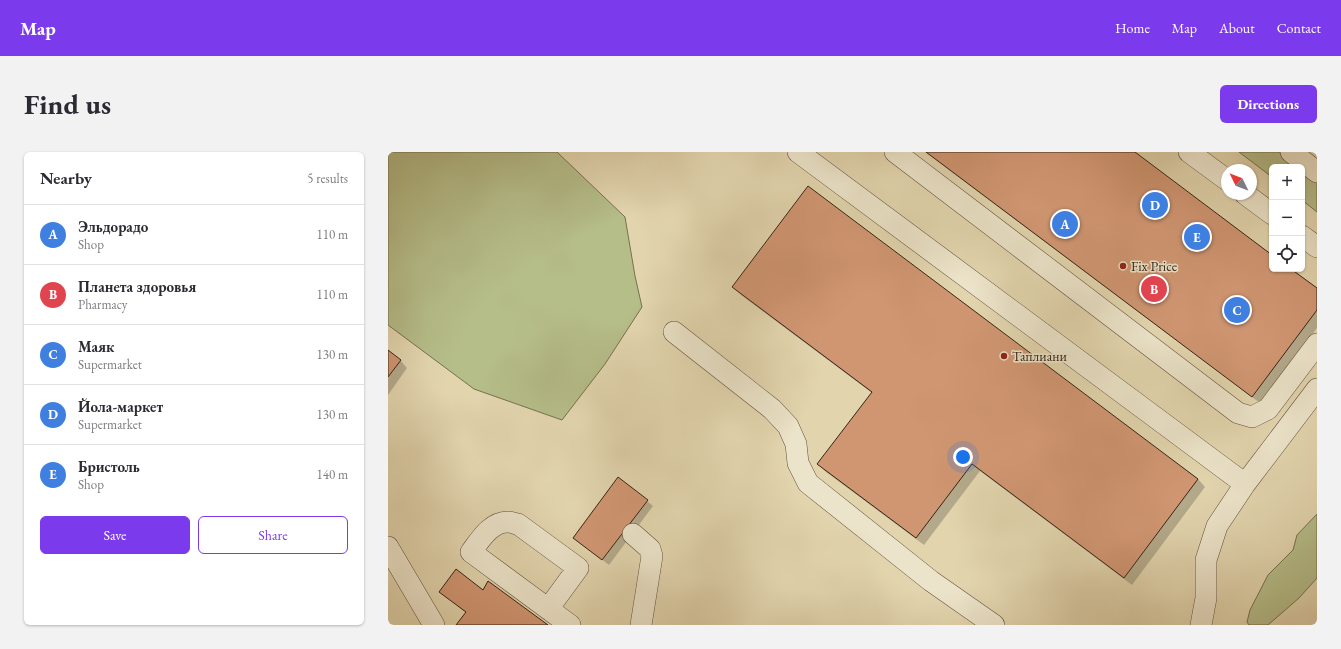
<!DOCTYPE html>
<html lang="en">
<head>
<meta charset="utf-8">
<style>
	:root { --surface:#fff; --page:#f2f2f3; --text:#2b2b33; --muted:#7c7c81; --line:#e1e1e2; --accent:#7c3aed }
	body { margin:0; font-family:"EB Garamond",serif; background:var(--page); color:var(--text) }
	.controls { position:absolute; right:12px; top:12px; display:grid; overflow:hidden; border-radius:6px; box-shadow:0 1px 3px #0004 }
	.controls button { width:36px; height:36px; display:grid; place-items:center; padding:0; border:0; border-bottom:1px solid var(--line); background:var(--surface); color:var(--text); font:20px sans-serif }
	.compass { position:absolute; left:833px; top:12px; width:36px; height:36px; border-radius:50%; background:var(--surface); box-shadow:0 1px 3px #0004; rotate:313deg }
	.you { position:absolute; left:575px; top:305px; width:14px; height:14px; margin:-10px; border:3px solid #fff; border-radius:50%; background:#1a73e8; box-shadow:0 0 0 6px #1a73e833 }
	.badge { display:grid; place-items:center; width:26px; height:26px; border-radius:50%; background:var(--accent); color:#fff; font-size:13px; font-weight:700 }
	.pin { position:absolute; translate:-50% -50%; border:2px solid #fff; box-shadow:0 1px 4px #0006 }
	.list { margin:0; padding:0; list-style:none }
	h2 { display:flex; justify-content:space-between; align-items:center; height:52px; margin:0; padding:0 16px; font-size:17px }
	h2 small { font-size:13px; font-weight:400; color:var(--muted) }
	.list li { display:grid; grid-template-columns:26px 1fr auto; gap:12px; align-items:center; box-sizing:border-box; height:60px; padding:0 16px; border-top:1px solid var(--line) }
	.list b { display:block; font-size:15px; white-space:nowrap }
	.list p { margin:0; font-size:13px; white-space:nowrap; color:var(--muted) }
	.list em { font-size:13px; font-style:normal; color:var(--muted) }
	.actions { display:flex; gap:8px; padding:12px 16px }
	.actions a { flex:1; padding:9px 0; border:1px solid var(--accent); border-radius:6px; text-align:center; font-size:14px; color:var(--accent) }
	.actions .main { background:var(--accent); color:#fff }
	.icon { flex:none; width:22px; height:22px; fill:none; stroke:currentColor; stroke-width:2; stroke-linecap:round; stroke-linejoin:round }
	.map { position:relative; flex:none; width:929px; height:473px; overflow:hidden; border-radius:6px }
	header { display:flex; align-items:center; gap:24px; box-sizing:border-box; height:56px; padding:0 20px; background:var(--accent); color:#fff }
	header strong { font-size:19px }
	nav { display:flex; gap:22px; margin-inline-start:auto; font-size:14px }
	.intro { display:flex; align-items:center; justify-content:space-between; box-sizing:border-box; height:96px; padding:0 24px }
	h1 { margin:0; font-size:28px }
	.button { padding:10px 18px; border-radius:6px; background:var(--accent); color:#fff; font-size:14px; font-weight:700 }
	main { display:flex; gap:24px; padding:0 24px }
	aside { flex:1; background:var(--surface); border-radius:6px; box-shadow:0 1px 3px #0004 }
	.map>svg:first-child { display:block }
	.green { fill:#b5bd89; stroke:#767051 }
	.shadow { fill:#0003 }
	.building { fill:#d09672; stroke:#372419 }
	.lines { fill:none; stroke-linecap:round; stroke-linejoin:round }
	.minor-casing { stroke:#62503e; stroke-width:22 }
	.minor { stroke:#ece4ca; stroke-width:21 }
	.poi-dot { fill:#8f2418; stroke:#ece4ca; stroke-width:1.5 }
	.labels { text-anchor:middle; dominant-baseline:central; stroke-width:3; stroke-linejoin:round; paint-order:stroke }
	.poi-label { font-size:14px; fill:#372419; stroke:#ece4ca; text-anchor:start }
</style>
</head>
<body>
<header>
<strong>Map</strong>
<nav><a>Home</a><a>Map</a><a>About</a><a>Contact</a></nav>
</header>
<div class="intro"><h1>Find us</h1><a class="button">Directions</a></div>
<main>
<aside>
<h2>Nearby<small>5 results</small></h2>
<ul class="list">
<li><span class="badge" style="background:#3f7fe0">A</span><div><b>Эльдорадо</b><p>Shop</p></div><em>110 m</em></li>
<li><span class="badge" style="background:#e0444e">B</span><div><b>Планета здоровья</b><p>Pharmacy</p></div><em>110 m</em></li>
<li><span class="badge" style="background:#3f7fe0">C</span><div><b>Маяк</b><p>Supermarket</p></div><em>130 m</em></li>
<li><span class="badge" style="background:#3f7fe0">D</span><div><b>Йола-маркет</b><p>Supermarket</p></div><em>130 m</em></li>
<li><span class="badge" style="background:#3f7fe0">E</span><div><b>Бристоль</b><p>Shop</p></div><em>140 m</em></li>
</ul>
<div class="actions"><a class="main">Save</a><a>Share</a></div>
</aside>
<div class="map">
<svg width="929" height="473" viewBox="0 0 929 473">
	<rect width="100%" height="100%" fill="#e2d5ae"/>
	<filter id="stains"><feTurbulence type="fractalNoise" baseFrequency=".005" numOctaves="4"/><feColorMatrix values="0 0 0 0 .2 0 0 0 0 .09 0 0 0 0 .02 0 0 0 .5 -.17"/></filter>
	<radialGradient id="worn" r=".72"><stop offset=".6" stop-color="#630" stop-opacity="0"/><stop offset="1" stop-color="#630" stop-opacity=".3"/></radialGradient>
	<path class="green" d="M0 0H169L237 65 247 124 254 155 217 212 174 268 86 237 0 173Z
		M851 0H891L911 15H884V25Z
		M914 18 929 29V60L914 48Z
		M929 362V426L911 446 880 473H861L859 470 862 458 880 423 905 398 909 383Z"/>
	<path class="shadow" d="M537 0H745L884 104V117H901L929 138V176L872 251Z
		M420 36 810 327 817 335 744 433 592 319 536 393 438 320 430 312 484 241 353 143 345 135Z
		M0 200 12 208 19 216 0 243Z
		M259 349 265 354 221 413 186 386Z
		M95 439 158 473H70L78 461 52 440Z"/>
	<path class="building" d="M538 0H747L884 103V117H903L929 136V158L864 245Z
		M420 34 810 327 736 426 584 312 528 386 429 312 484 240 344 135Z
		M0 198 13 208 0 225Z
		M230 325 260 348 214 408 185 386Z
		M68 417 95 438 100 429 160 473H68L78 460 51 440Z"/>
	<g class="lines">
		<g class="minor-casing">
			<path id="minor" d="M410 0 857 332
				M507 0 850 261 864 265 880 257 929 192
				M801 0 839 28
				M903 0 929 20
				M857 42 884 62
				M914 84 929 95
				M286 180 384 257 400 274 408 292 410 311 420 331 543 429 606 473
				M245 382 262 397 264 404 253 473
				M0 395 46 473
				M160 457 190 416 130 372C127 372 124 370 121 370 103 369 92 388 83 400L182 473
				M813 473 818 446V408L829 374 857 332 929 237"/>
		</g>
		<use href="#minor" class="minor"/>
	</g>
	<g class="poi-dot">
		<circle cx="735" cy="114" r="4"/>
		<circle cx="616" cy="204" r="4"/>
	</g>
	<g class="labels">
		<g class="poi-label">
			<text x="743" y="114">Fix Price</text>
			<text x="624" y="204">Таплиани</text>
		</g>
	</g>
	<rect width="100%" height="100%" filter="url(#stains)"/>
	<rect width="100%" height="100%" fill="url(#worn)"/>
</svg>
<div class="controls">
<button>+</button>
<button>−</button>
<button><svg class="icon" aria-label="locate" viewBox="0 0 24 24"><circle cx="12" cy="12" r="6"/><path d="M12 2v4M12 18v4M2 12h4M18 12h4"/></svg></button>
</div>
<svg class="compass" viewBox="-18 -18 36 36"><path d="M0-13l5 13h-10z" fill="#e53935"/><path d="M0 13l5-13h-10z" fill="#7c7c81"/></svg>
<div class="you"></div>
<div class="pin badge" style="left:677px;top:72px;background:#3f7fe0">A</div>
<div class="pin badge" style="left:766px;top:137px;background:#e0444e">B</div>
<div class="pin badge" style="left:849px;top:158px;background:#3f7fe0">C</div>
<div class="pin badge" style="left:767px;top:53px;background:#3f7fe0">D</div>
<div class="pin badge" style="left:809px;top:85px;background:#3f7fe0">E</div>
</div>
</main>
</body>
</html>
